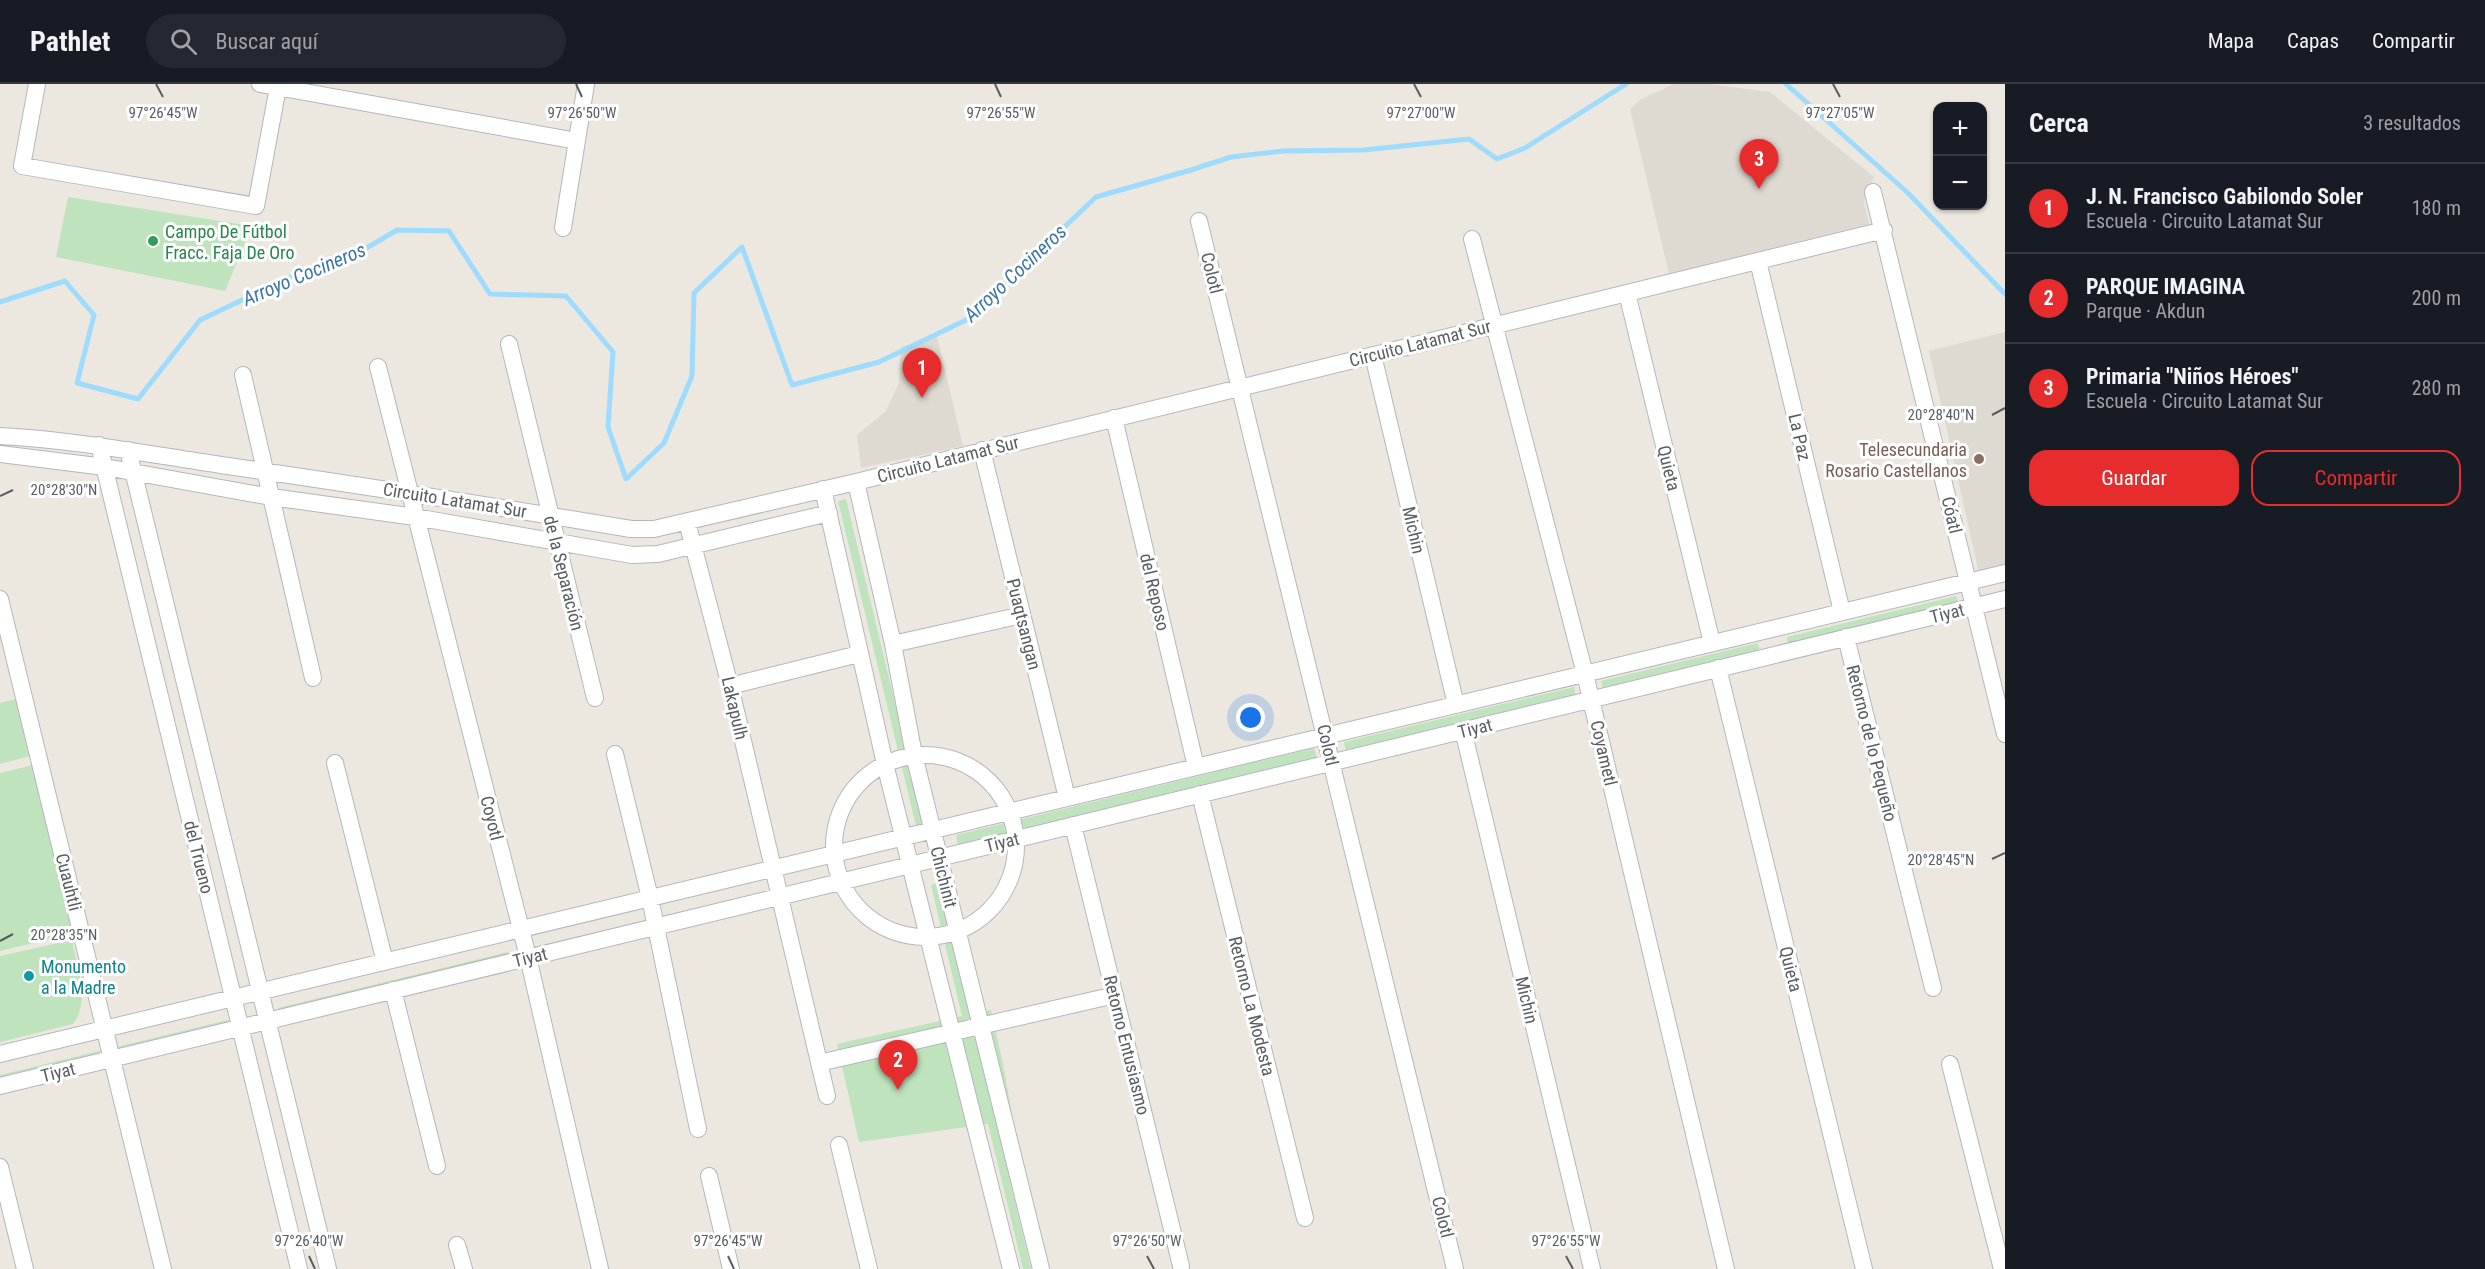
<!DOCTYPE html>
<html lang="es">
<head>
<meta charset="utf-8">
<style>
	:root { --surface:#171b24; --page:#242831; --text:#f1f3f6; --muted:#9ea1a6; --line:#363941; --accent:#e62c2c }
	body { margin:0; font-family:"Roboto Condensed",sans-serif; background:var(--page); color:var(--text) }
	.controls { position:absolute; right:18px; top:18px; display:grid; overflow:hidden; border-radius:12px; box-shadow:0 2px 4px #0004 }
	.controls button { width:54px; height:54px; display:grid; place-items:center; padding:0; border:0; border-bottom:2px solid var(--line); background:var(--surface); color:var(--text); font:30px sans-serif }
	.you { position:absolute; left:1251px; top:634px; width:21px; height:21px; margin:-15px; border:4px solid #fff; border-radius:50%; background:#1a73e8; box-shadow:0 0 0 9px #1a73e833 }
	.badge { display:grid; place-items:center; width:39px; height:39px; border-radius:50%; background:var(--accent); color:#fff; font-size:20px; font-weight:700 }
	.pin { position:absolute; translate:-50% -50px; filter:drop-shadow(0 2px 3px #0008) }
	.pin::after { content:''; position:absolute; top:32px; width:21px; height:18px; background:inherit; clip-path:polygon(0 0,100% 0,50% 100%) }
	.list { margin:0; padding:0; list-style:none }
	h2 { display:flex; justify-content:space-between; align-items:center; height:78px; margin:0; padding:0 24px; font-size:26px }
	h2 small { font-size:20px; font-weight:400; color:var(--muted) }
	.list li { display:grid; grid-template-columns:39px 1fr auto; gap:18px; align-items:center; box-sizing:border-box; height:90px; padding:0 24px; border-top:2px solid var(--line) }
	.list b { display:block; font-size:22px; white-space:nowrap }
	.list p { margin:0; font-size:20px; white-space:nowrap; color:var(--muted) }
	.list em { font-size:20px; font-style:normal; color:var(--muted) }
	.actions { display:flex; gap:12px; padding:18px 24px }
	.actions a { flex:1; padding:14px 0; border:2px solid var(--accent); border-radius:18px; text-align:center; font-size:21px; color:var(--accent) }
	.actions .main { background:var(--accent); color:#fff }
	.icon { flex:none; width:33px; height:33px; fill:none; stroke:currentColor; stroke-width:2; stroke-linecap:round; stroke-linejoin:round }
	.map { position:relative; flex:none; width:2005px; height:1185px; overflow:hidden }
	header { display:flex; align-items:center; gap:36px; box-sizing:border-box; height:84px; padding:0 30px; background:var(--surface); border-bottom:2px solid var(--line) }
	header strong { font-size:28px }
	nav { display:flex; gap:33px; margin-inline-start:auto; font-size:21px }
	.search { width:420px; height:54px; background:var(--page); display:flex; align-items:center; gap:15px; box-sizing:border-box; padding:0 21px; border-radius:33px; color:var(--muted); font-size:22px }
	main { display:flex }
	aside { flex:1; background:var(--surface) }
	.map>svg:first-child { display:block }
	.education { fill:#dedad1 }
	.green { fill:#bfe3bc }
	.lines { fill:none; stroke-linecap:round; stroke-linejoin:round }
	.stream { stroke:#9edbfd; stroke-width:5 }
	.minor-casing { stroke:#b3b7bb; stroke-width:18 }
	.minor { stroke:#fff; stroke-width:16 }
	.ticks { fill:none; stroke:#595d61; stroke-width:2 }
	.leisure-dot { fill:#2e9e5b; stroke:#fff; stroke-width:2 }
	.education-dot { fill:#8d6e63; stroke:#fff; stroke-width:2 }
	.culture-dot { fill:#0f9aa8; stroke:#fff; stroke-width:2 }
	.labels { text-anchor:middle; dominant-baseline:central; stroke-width:6; stroke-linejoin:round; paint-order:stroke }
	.leisure-label { font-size:18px; fill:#27864d; stroke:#fff; text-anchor:start }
	.street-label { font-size:18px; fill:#595d61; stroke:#fff }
	.education-label { font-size:18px; fill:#785e54; stroke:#fff; text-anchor:end }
	.culture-label { font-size:18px; fill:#0d838f; stroke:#fff; text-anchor:start }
	.water-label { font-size:20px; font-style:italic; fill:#3b76a6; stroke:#fff }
	.ticks-label { font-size:15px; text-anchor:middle; fill:#595d61; stroke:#fff; stroke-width:6; stroke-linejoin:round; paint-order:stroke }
</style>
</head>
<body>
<header>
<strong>Pathlet</strong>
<div class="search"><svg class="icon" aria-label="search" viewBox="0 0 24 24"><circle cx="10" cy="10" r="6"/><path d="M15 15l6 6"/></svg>Buscar aquí</div>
<nav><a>Mapa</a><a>Capas</a><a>Compartir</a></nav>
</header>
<main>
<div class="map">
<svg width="2005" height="1185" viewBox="0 0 2005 1185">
	<rect width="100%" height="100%" fill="#ece8e0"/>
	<path class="education" d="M1674 0H1710L1770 8 1874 93 1864 117 1869 140 1669 190 1630 25 1641 15Z
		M2005 248V483L1979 489 1929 267Z
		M937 253 963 362 861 384 857 351 885 328 899 299 901 263Z"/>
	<path class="green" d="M68 113 252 142 225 207 56 173Z
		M846 415 925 744 917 746 838 417Z
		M1956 512 1959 522 1789 563 1787 553Z
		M1758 559 1760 569 1604 607 1601 597Z
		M1574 603 1576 613 1346 668 1344 658Z
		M24 613 38 670 0 680V619Z
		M1314 664 1317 674 958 761 956 751Z
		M33 681 72 850 0 867V689Z
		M939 799 970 930 991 926 1003 980 1013 1036 996 1039 1031 1185H1023L988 1040 859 1058 837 960 962 932 931 801Z
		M72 856C77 883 91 916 73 940L0 958V872Z
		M508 868 511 878 281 934 278 924Z
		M228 936 230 946 0 1001V991Z"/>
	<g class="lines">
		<path class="stream" d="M1786 0 1908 109 2005 210
			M0 218 65 197 94 231 77 299 138 315 200 236 291 193 348 175 397 146 449 147 490 210 566 212 613 268 608 343 626 395 664 359 692 292 694 209 742 163 792 301 879 278 966 236 1096 113 1191 86 1231 73 1284 67 1364 66 1469 55 1497 75 1525 64 1626 0"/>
		<g class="minor-casing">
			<path id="minor" d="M37 0 22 82 256 122 278 3
				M260 0 577 57
				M1873 108 2005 650
				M1199 137 1455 1185
				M563 144 586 0
				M1472 155 1585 590 1726 1185
				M1758 177 1842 528
				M1627 209 1712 559
				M509 260 595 614
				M1373 271 1456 621
				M378 283 528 873 600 1185
				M243 291 313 594
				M1114 334 1196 683
				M0 352C75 356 147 370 221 381 358 401 494 422 631 445H654L856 398 1884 146
				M99 361 299 1185
				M128 366 328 1185
				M982 366 1067 714
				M0 370 105 383 271 413 415 433 632 471 658 470 829 429
				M856 398 893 560 914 671 1041 1185
				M823 405 885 680 1011 1185
				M687 438 730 602 827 1012
				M0 515 163 1185
				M1846 553 1933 904
				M893 560 1022 531
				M1718 584 1864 1185
				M730 602 859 570
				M1463 646 1592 1185
				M615 670 650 814 698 1045
				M834 762a91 91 0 1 1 182 0a91 91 0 1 1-182 0Z
				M335 679 385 878
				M1200 710 1305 1134
				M1073 741 1181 1182
				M393 906 437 1082
				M0 970 2005 489
				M819 979 1115 911
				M1950 980 2002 1185
				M0 1002 2005 515
				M839 1061 869 1185
				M0 1083 25 1185
				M709 1092 731 1185
				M457 1161 464 1185"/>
		</g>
		<use href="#minor" class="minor"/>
	</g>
	<path class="ticks" d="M156 0 163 13M576 0 582 13M995 0 1001 13M1414 0 1421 13M1833 0 1840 13M1992 331 2005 324M0 412 13 406M1992 775 2005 769M0 857 13 850M309 1172 315 1185M728 1172 734 1185M1147 1172 1154 1185M1566 1172 1573 1185"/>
	<circle class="leisure-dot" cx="153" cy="157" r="6"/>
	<circle class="education-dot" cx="1979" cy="375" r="6"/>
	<circle class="culture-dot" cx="29" cy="892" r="6"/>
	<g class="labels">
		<g class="leisure-label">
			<text x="165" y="147">Campo De Fútbol<tspan x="165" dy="21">Fracc. Faja De Oro</tspan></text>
		</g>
		<g class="street-label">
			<text transform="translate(1212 189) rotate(76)">Colotl</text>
			<text transform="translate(1420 259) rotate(-14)">Circuito Latamat Sur</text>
			<text transform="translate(1800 353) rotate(77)">La Paz</text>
			<text transform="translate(948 375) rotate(-14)">Circuito Latamat Sur</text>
			<text transform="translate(1669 384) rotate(76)">Quieta</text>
			<text transform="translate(455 416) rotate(9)">Circuito Latamat Sur</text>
			<text transform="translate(1952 431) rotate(77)">Cóatl</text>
			<text transform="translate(1414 446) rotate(77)">Michin</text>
			<text transform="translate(564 489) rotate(76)">de la Separación</text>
			<text transform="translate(1155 508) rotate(77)">del Reposo</text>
			<text transform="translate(1947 529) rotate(-14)">Tiyat</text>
			<text transform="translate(1024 540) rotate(76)">Puaqtsangan</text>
			<text transform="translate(735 624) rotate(77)">Lakapulh</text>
			<text transform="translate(1475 644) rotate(-14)">Tiyat</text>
			<text transform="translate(1872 659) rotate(76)">Retorno de lo Pequeño</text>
			<text transform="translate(1328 661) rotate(77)">Colotl</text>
			<text transform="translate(1604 669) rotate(77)">Coyametl</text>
			<text transform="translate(492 734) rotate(76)">Coyotl</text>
			<text transform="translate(1002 758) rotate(-14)">Tiyat</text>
			<text transform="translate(199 773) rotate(76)">del Trueno</text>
			<text transform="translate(944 793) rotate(76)">Chichinit</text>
			<text transform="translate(69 798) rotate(76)">Cuauhtli</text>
			<text transform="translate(530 873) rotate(-14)">Tiyat</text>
			<text transform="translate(1791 885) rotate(76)">Quieta</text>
			<text transform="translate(1527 916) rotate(77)">Michin</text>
			<text transform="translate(1252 922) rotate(76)">Retorno La Modesta</text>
			<text transform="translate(1127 961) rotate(76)">Retorno Entusiasmo</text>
			<text transform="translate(58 988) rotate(-14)">Tiyat</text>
			<text transform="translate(1443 1133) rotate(76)">Colotl</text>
		</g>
		<g class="education-label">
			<text x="1967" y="365">Telesecundaria<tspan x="1967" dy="21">Rosario Castellanos</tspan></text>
		</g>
		<g class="culture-label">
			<text x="41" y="882">Monumento<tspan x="41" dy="21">a la Madre</tspan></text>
		</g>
		<g class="water-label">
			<text transform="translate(1015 189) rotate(-43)">Arroyo Cocineros</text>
			<text transform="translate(304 190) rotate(-23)">Arroyo Cocineros</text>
		</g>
	</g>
	<g class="ticks-label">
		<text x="163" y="34">97°26'45"W</text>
		<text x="582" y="34">97°26'50"W</text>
		<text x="1421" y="34">97°27'00"W</text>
		<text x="1001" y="34">97°26'55"W</text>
		<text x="1840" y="34">97°27'05"W</text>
		<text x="1941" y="336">20°28'40"N</text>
		<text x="64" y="411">20°28'30"N</text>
		<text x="1941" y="781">20°28'45"N</text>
		<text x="64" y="856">20°28'35"N</text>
		<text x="309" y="1162">97°26'40"W</text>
		<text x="728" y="1162">97°26'45"W</text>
		<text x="1147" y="1162">97°26'50"W</text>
		<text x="1566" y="1162">97°26'55"W</text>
	</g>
</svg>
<div class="controls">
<button>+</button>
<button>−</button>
</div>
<div class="you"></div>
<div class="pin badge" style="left:922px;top:314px">1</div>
<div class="pin badge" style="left:898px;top:1006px">2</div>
<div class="pin badge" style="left:1759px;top:105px">3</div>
</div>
<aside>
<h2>Cerca<small>3 resultados</small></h2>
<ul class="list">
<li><span class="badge">1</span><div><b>J. N. Francisco Gabilondo Soler</b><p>Escuela · Circuito Latamat Sur</p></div><em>180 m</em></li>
<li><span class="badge">2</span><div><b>PARQUE IMAGINA</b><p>Parque · Akdun</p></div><em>200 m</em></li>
<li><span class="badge">3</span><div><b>Primaria &quot;Niños Héroes&quot;</b><p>Escuela · Circuito Latamat Sur</p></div><em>280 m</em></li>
</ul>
<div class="actions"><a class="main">Guardar</a><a>Compartir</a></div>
</aside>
</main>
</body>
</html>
